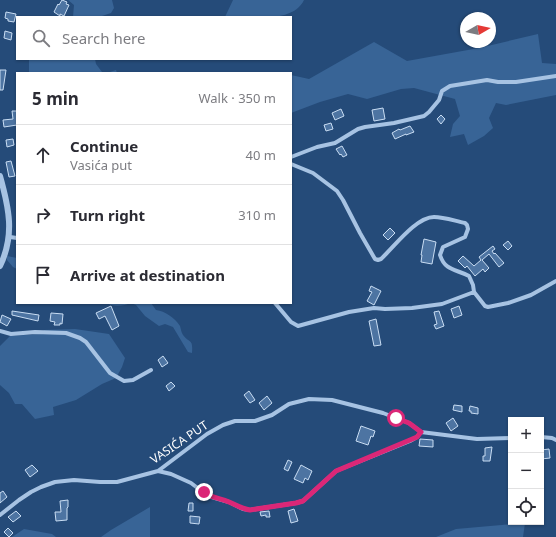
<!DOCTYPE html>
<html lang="en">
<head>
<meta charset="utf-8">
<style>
	:root { --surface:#fff; --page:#f7f7f7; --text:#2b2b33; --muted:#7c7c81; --line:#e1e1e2 }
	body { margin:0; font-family:"Noto Sans",sans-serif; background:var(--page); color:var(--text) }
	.controls { position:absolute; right:12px; bottom:12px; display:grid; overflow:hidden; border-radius:0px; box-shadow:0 1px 3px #0004 }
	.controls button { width:36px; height:36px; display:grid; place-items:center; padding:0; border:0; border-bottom:1px solid var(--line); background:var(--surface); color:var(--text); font:20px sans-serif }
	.compass { position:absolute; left:460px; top:12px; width:36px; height:36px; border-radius:50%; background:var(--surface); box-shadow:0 1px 3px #0004; rotate:81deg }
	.stop { position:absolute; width:12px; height:12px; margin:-9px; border:3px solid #db2777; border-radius:50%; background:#fff }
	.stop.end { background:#db2777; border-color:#fff; box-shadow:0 1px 4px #0008 }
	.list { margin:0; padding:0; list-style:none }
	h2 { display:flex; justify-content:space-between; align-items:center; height:52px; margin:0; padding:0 16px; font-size:17px }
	h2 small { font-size:13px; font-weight:400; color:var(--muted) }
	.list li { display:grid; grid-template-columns:26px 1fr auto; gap:12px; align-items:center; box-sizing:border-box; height:60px; padding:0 16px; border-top:1px solid var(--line) }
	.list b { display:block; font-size:15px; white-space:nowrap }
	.list p { margin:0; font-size:13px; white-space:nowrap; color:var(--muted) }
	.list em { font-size:13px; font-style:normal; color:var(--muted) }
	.icon { flex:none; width:22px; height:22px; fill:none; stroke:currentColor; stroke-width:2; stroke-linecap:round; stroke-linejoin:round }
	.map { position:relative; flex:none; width:556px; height:537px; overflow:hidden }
	.search { position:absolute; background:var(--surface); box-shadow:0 1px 3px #0004; left:16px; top:16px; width:276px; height:44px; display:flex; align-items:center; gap:10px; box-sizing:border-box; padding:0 14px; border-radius:0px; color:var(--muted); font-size:15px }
	.panel { position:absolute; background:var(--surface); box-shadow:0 1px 3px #0004; left:16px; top:72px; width:276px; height:232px; border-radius:0px }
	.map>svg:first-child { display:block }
	.green { fill:#386496 }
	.building { fill:#4d74a2; stroke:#c9ddf3 }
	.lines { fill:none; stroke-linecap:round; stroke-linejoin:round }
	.minor { stroke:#a7c3e3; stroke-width:4 }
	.tertiary { stroke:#a7c3e3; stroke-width:6 }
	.route { stroke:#db2777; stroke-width:5 }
	.labels { text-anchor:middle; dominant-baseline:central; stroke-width:3; stroke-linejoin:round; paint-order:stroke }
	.street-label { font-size:12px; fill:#fff; stroke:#254b79 }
</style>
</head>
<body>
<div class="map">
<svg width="556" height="537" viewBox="0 0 556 537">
	<rect width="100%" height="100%" fill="#254b79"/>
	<path class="green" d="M68 0H112L114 8 111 13 99 17H73L74 5Z
		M233 0H304C293 24 248 17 225 17Z
		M538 34 542 63 556 64V95L506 105 496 103 489 118 493 128 484 136 468 145 464 134 450 137 453 124 460 116 455 99 414 88 401 89 367 99 348 94 320 102 291 113V75L309 79 374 42 407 61 479 48Z
		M29 59H95L96 64 102 72H110L116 70 117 73H29Z
		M7 256 17 258V269L13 267 7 260Z
		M107 303H151L156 310C165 311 175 318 180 326 181 329 181 332 183 335 190 344 193 338 192 353L188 352 173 327 165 324 159 326 145 316 136 305 131 303C124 306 113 307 107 303Z
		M75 329 109 334 125 358 122 367 116 378 102 384 76 400 53 407 54 415 35 419 22 404H15L9 393 0 385V346L10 336 41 334 44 330Z
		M150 507V537H101L111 530Z
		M525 523 523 537H436L456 529Z
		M24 529 52 534 56 537H12Z"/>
	<path class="building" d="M62 0 67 2 66 4 69 5 64 16 60 14V16L54 12 58 4 59 5Z
		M6 12 16 14 14 22 8 21V19L5 18Z
		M5 31 12 33 11 40 4 38Z
		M0 70H6L3 90H0Z
		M383 108 385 119 374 121 372 110Z
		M341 109 344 116 335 120 332 113Z
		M12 111H17V125L4 127 3 120 13 119Z
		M441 115 445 119 441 124 437 119Z
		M331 123 333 129 326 131 324 125Z
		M410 126 414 132 406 135V134L395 139 392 133 399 129 400 130Z
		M13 139 14 145 7 147 6 140Z
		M342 146 347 155 343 157 341 154 340 155 336 149Z
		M11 161 15 176 9 177 6 162Z
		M390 228 395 233 388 240 383 235Z
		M424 239 436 242 432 264 421 262 422 255H421Z
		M508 241 512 246 508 250 503 245Z
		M493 246 495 249 492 251 494 254 495 253 504 263 499 267 489 254 482 260 489 268 485 272 483 269 475 276 467 266 465 268 458 261 463 256 474 266 481 260 479 257Z
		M371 286 381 291 374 305 367 301 372 292 369 291Z
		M111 306 119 326 112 330 105 316 99 319 96 313Z
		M459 306 462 315 454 318 451 309Z
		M12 311 39 315 38 321 12 315Z
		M439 311 444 326 436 329 434 325 437 324 434 312Z
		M51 313 63 314 62 324 60 323V325H54L55 322 50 321Z
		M2 315 11 319 7 326 0 322Z
		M376 319 381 345 374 346 369 321Z
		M163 356 168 363 162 367 158 360Z
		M171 382 175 386 169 391 166 386Z
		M249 391 255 400 250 403 244 395Z
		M267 396 272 403 264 410 259 403Z
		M454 405 462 406V412L453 410Z
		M470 406 478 408V414L471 413V411H469Z
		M453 418 458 426 451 431 446 423Z
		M361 426 375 431 373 437 371 436 368 445 356 441Z
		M420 439 433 440V447L419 446Z
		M492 447 490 461H483V456H485V448Z
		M549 449 550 458 541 459V450Z
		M288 460 292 462 288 471 284 469Z
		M32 465 38 471 30 477 25 470Z
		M301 465 312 471 308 480 305 478 303 483 294 479Z
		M3 491 7 497 0 503V493Z
		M68 500V507L67 508V520L56 521 55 512H61L60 501Z
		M189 503H193V511H188Z
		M294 509 298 521 291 523 288 511Z
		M16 511 21 516 13 522 8 517Z
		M269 511 270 517H266V515L261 516 260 512Z
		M190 516 200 517 199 524 190 523Z
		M8 528 13 533 9 537 4 532Z"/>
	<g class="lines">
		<path class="minor" d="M291 157 317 147 335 143 358 129 365 127 394 123 424 116 429 112 439 100 442 91 450 86 487 80 498 82H516L556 76
			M291 164 313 173 337 191 343 200 360 233 375 259 378 260 381 259C394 247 416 217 434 217 444 217 455 221 465 223L467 225 468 229 465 237 443 247 440 255C445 271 456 269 469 276L473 285 474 292 485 306 488 307 508 303 531 295 556 281
			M10 237 17 238
			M275 303 291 322 298 326 349 312 374 308 385 309 412 308 442 304 474 292
			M0 331 11 334 35 332 66 333 80 338 86 342 110 373 124 381 133 380 151 370
			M541 437 552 438 556 440
			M158 471 171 474 191 483 208 496 229 502 243 509 250 510 296 503 303 501 336 471 410 441 417 437 421 432
			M0 515 19 500 31 492 41 487 55 482 74 480 100 482H117L158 471 207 434 223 425 235 421H255L272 415 289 404 309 399 332 400 383 413 409 423 421 432 477 439 511 438"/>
		<path class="tertiary" d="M0 176C9 208 15 235 0 266"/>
	</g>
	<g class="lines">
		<path class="route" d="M204 492C211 498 220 498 229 502 236 505 242 509 250 510L296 503 303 501 336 471 410 440 417 437 421 432 409 423 396 418"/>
	</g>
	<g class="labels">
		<g class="street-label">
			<text transform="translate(179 442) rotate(-34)">VASIĆA PUT</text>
		</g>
	</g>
</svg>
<div class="controls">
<button>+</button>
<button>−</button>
<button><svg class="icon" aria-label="locate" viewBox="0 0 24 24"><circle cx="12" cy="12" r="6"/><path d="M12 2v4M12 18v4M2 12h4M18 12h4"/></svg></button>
</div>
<svg class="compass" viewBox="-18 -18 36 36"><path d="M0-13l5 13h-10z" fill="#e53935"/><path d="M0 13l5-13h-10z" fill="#7c7c81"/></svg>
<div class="stop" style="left:396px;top:418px"></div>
<div class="stop end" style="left:204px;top:492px"></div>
<div class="search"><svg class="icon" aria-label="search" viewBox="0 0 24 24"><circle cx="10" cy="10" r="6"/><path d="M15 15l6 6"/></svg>Search here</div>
<section class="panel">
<h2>5 min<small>Walk · 350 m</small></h2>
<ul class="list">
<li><svg class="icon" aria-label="ahead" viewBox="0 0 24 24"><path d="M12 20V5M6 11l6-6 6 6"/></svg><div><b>Continue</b><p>Vasića put</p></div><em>40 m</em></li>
<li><svg class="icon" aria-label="right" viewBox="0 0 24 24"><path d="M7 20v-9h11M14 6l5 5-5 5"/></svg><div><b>Turn right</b></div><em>310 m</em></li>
<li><svg class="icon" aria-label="arrive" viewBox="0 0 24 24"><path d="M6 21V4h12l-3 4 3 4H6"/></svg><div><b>Arrive at destination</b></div></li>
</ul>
</section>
</div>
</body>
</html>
